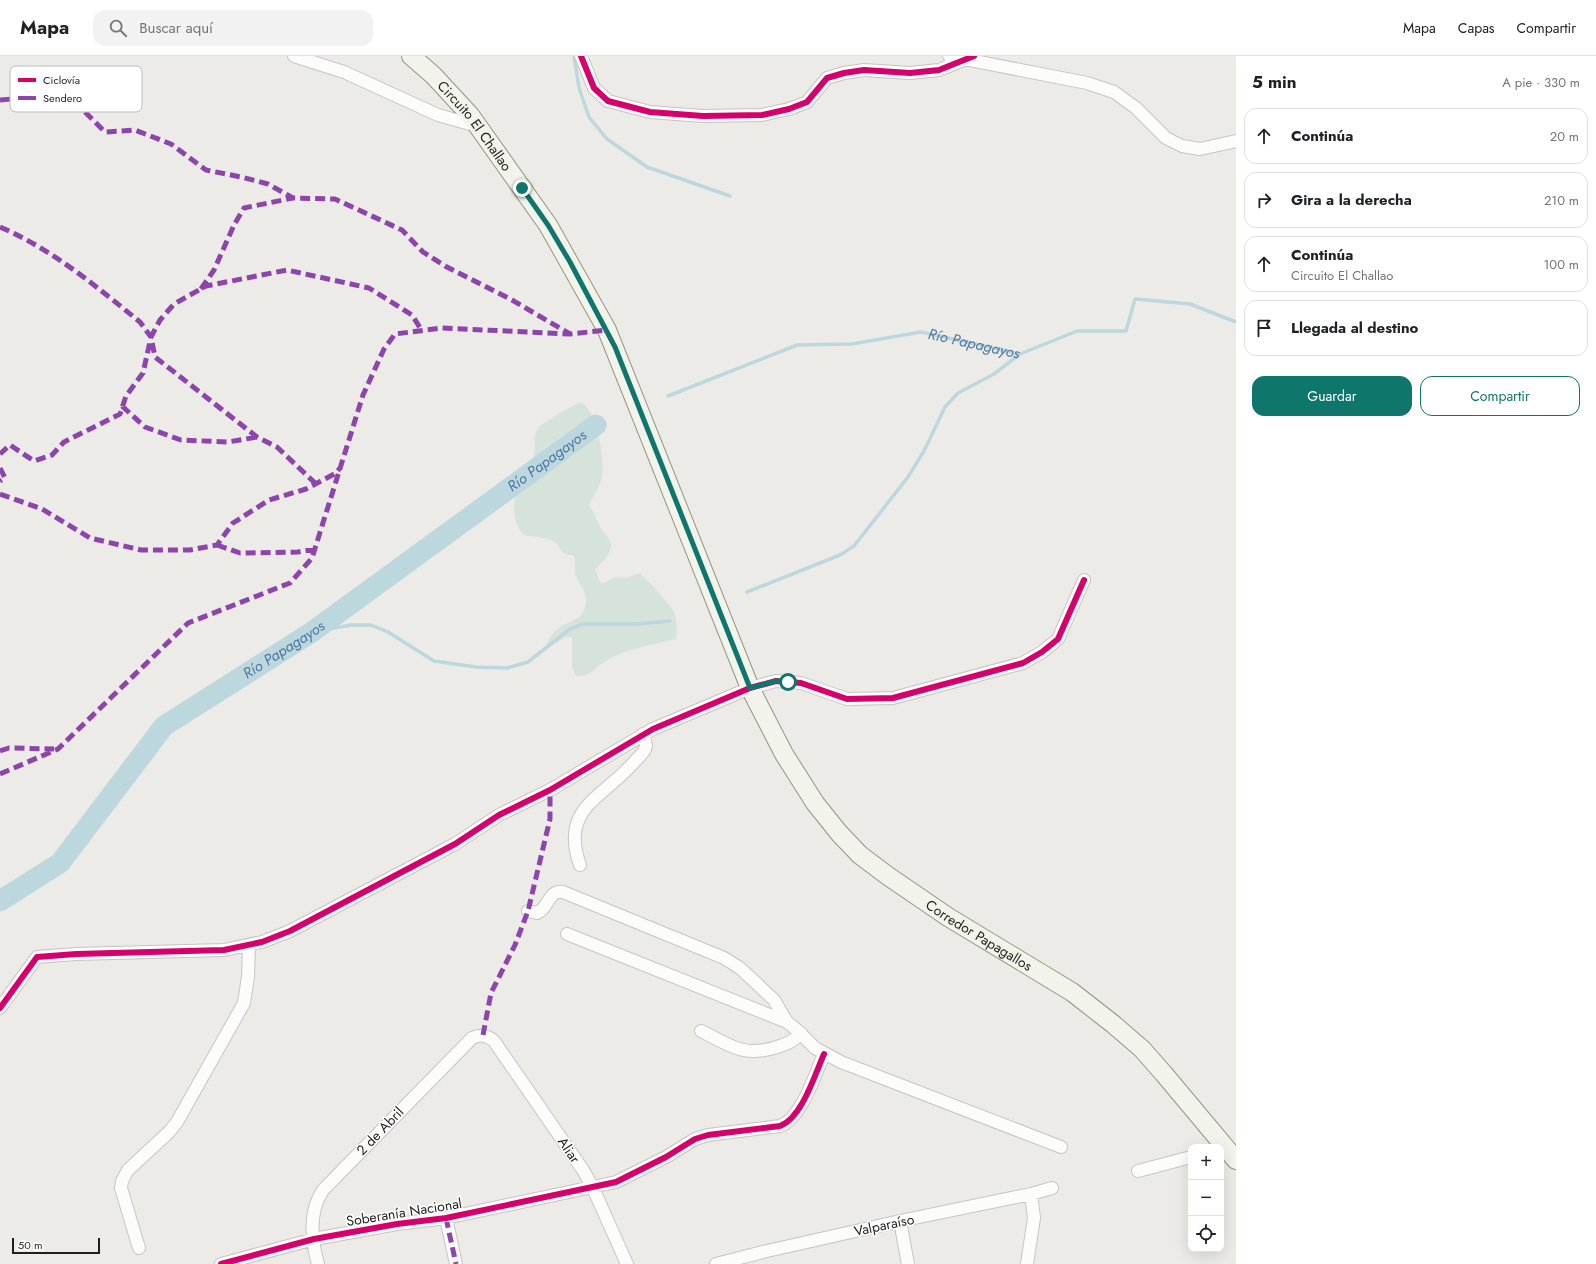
<!DOCTYPE html>
<html lang="es">
<head>
<meta charset="utf-8">
<style>
	:root { --surface:#fff; --page:#f2f2f2; --text:#202124; --muted:#757577; --line:#e0e0e0; --accent:#0f766e }
	body { margin:0; font-family:Jost,sans-serif; background:var(--page); color:var(--text) }
	.controls { position:absolute; right:12px; bottom:12px; display:grid; overflow:hidden; border-radius:8px; box-shadow:0 4px 16px #0002 }
	.controls button { width:36px; height:36px; display:grid; place-items:center; padding:0; border:0; border-bottom:1px solid var(--line); background:var(--surface); color:var(--text); font:20px sans-serif }
	.scale { position:absolute; left:12px; bottom:10px; width:88px; box-sizing:border-box; padding-left:4px; border:2px solid #1f1f1f; border-top:0; font-size:11px; line-height:14px; white-space:nowrap; color:#1f1f1f; -webkit-text-stroke:3px #fff; paint-order:stroke }
	.stop { position:absolute; width:12px; height:12px; margin:-9px; border:3px solid #0f766e; border-radius:50%; background:#fff }
	.stop.end { background:#0f766e; border-color:#fff; box-shadow:0 1px 4px #0008 }
	.list { margin:0; padding:0; list-style:none }
	h2 { display:flex; justify-content:space-between; align-items:center; height:52px; margin:0; padding:0 16px; font-size:17px }
	h2 small { font-size:13px; font-weight:400; color:var(--muted) }
	.list li { display:grid; grid-template-columns:26px 1fr auto; gap:12px; align-items:center; box-sizing:border-box; height:56px; margin:0 8px 8px; padding:0 8px; border:1px solid var(--line); border-radius:12px }
	.list b { display:block; font-size:15px; white-space:nowrap }
	.list p { margin:0; font-size:13px; white-space:nowrap; color:var(--muted) }
	.list em { font-size:13px; font-style:normal; color:var(--muted) }
	.actions { display:flex; gap:8px; padding:12px 16px }
	.actions a { flex:1; padding:9px 0; border:1px solid var(--accent); border-radius:12px; text-align:center; font-size:14px; color:var(--accent) }
	.actions .main { background:var(--accent); color:#fff }
	.icon { flex:none; width:22px; height:22px; fill:none; stroke:currentColor; stroke-width:2; stroke-linecap:round; stroke-linejoin:round }
	.map { position:relative; flex:none; width:1236px; height:1208px; overflow:hidden }
	header { display:flex; align-items:center; gap:24px; box-sizing:border-box; height:56px; padding:0 20px; background:var(--surface); border-bottom:1px solid var(--line) }
	header strong { font-size:19px }
	nav { display:flex; gap:22px; margin-inline-start:auto; font-size:14px }
	.search { width:280px; height:36px; background:var(--page); display:flex; align-items:center; gap:10px; box-sizing:border-box; padding:0 14px; border-radius:12px; color:var(--muted); font-size:15px }
	main { display:flex }
	aside { flex:1; background:var(--surface) }
	.map>svg:first-child { display:block }
	.wetland { fill:#d6e3db }
	.lines { fill:none; stroke-linecap:round; stroke-linejoin:round }
	.stream { stroke:#bdd7de; stroke-width:3.5 }
	.river { stroke:#bdd7de; stroke-width:21 }
	.minor-casing { stroke:#c6c5c3; stroke-width:14 }
	.secondary-casing { stroke:#949580; stroke-width:20 }
	.minor { stroke:#fcfcfb; stroke-width:12 }
	.secondary { stroke:#f2f3ea; stroke-width:18 }
	.quiet { stroke:#8e44ad; stroke-width:5; stroke-dasharray:10 5; stroke-linecap:butt }
	.cycleway-casing { stroke:#fff; stroke-width:8 }
	.cycleway { stroke:#d6006c; stroke-width:6 }
	.route { stroke:#0f766e; stroke-width:5 }
	.labels { text-anchor:middle; dominant-baseline:central; stroke-width:3; stroke-linejoin:round; paint-order:stroke }
	.street-label { font-size:14px; fill:#1f1f1f; stroke:#fff }
	.water-label { font-size:15px; font-style:italic; fill:#4d76a1; stroke:#fff }
	.key { fill:#fff; stroke:#bcbcbc; stroke-width:1 }
	.key-label { font-size:11px; fill:#1f1f1f }
</style>
</head>
<body>
<header>
<strong>Mapa</strong>
<div class="search"><svg class="icon" aria-label="search" viewBox="0 0 24 24"><circle cx="10" cy="10" r="6"/><path d="M15 15l6 6"/></svg>Buscar aquí</div>
<nav><a>Mapa</a><a>Capas</a><a>Compartir</a></nav>
</header>
<main>
<div class="map">
<svg width="1236" height="1208" viewBox="0 0 1236 1208">
	<rect width="100%" height="100%" fill="#edebe7"/>
	<path class="wetland" d="M581 346C598 356 606 407 601 425 598 434 592 442 589 450 596 458 595 461 599 469 602 475 607 479 610 485 615 496 601 507 595 514L600 526 604 527 615 521 626 522 639 517C646 522 672 550 675 558 677 566 677 575 676 583 652 589 623 593 603 607 591 615 593 620 576 620L572 612V581H566L544 594C547 587 550 580 555 575 570 562 586 567 586 542 585 533 577 525 575 517 574 509 577 506 573 499 560 499 563 494 556 487 548 481 534 481 524 479 507 463 515 432 525 413 528 408 532 406 534 400 537 391 531 380 539 371 543 366 575 348 581 346Z"/>
	<g class="lines">
		<g class="stream">
			<path d="M574 0 579 32 589 61 607 83 647 111 730 140"/>
			<path id="s1" d="M668 340 797 289 852 288 921 276 1020 298 1077 275H1126L1135 243 1190 248 1236 266"/>
			<path d="M747 536 840 499 854 490 908 421 924 395 945 351 958 337 994 318 1020 298"/>
			<path d="M312 576 351 569H371L388 576 434 605 476 611 507 612 528 606 570 573 583 568H636L670 565"/>
		</g>
		<path class="river" id="s2" d="M0 845 60 807 164 670 312 576 596 369"/>
		<g class="minor-casing">
			<path id="minor" d="M294 0 344 16 438 59 477 70
				M581 0 594 32 608 45 650 56 703 60 762 59 789 53 807 46 827 22 844 17 864 14 910 17 939 14 974 0
				M949 0 1087 27 1114 36 1136 52 1166 82 1182 90 1200 93 1236 85
				M580 809C559 751 605 741 635 705 639 701 645 696 646 690 646 687 644 682 643 678
				M528 855 537 857C549 852 548 834 563 836L724 902 740 912 774 944 787 966
				M567 878 787 966 797 974 815 992 841 1006 1061 1091
				M0 952 37 901 76 898 224 894 262 886 290 875 455 788 499 759 550 734 653 673 750 632 776 625 801 627 847 643 893 642 1023 607 1042 596 1058 583 1084 524
				M701 975C730 989 743 1002 777 991 787 988 794 985 801 977
				M1138 1115 1191 1101
				M446 1162 456 1208
				M900 1165 908 1208
				M139 1192 121 1132 122 1125 128 1114 169 1076 177 1066 244 947 248 921 249 890
				M221 1208 314 1183 397 1168 446 1162 616 1126 666 1101 695 1083 708 1079 780 1070C802 1062 815 1018 824 998
				M318 1208C311 1183 308 1156 323 1134L472 982C481 978 487 979 494 985L583 1114 593 1132 627 1208
				M716 1208 767 1195 900 1165 1031 1138 1052 1132
				M1027 1208 1034 1162 1031 1138"/>
		</g>
		<g class="secondary-casing">
			<g id="secondary">
				<path id="s3" d="M411 0 433 19 470 59 548 169 607 274 750 632 784 698 815 747 839 777 860 799 888 820 948 861 1072 936 1113 968 1142 993 1164 1018 1236 1104"/>
			</g>
		</g>
		<use href="#minor" class="minor"/>
		<use href="#secondary" class="secondary"/>
		<path class="quiet" d="M0 44 57 39 84 55 105 76 135 74 171 88 206 114 241 121 268 128 293 142 335 143 402 174 423 196 445 210 512 244 570 278
			M0 171C52 193 97 231 140 266L151 281 143 317 126 340 120 358 64 386 52 399 34 405 10 389 0 398
			M201 233 214 214 234 169 244 152 293 142
			M122 350 145 371 181 384 228 386 257 381
			M0 412 5 422 0 425
			M316 428 277 391 257 381 155 301 151 281 160 264 174 248 206 230 287 214 369 232 412 259 422 275
			M0 438 42 453 90 482 141 494H190L217 489 233 467 269 444 306 433 336 417 340 412
			M217 489 240 497 298 496 316 493
			M0 695 9 692 54 693
			M0 718 58 693 188 567 290 527 312 502 363 339 384 293 395 278 442 272 570 278 607 274
			M483 979 491 937 515 889 528 855 550 763V734
			M446 1162 456 1208"/>
		<g class="cycleway-casing">
			<path id="cycleway" d="M581 0 594 32 608 45 650 56 703 60 762 59 789 53 807 46 827 22 844 17 864 14 910 17 939 14 974 0
				M0 952 37 901 76 898 224 894 262 886 290 875 455 788 499 759 550 734 653 673 750 632 776 625 801 627 847 643 893 642 1023 607 1042 596 1058 583 1084 524
				M221 1208 314 1183 397 1168 446 1162 616 1126 666 1101 695 1083 708 1079 780 1070C802 1062 815 1018 824 998"/>
		</g>
		<use href="#cycleway" class="cycleway"/>
	</g>
	<g class="lines">
		<path class="route" d="M522 132 548 169 570 206 615 291 750 632 776 625 788 626"/>
	</g>
	<g class="labels">
		<g class="street-label">
			<text stroke="none"><textPath href="#s3" startOffset="95">Circuito El Challao</textPath></text>
			<text stroke="none"><textPath href="#s3" startOffset="1069">Corredor Papagallos</textPath></text>
			<text transform="translate(380 1075) rotate(-46)">2 de Abril</text>
			<text transform="translate(569 1094) rotate(56)">Aliar</text>
			<text transform="translate(404 1156) rotate(-9)">Soberanía Nacional</text>
			<text transform="translate(884 1169) rotate(-12)">Valparaíso</text>
		</g>
		<g class="water-label">
			<text stroke="none"><textPath href="#s1" startOffset="318">Río Papagayos</textPath></text>
			<text stroke="none"><textPath href="#s2" startOffset="709">Río Papagayos</textPath></text>
			<text stroke="none"><textPath href="#s2" startOffset="385">Río Papagayos</textPath></text>
		</g>
	</g>
	<rect x="10" y="10" width="132" height="46" rx="6" class="key"/>
	<rect x="18" y="22" width="18" height="4" fill="#d6006c"/>
	<rect x="18" y="40" width="18" height="4" fill="#8e44ad"/>
	<g class="key-label">
		<text x="43" y="28">Ciclovía</text>
		<text x="43" y="46">Sendero</text>
	</g>
</svg>
<div class="controls">
<button>+</button>
<button>−</button>
<button><svg class="icon" aria-label="locate" viewBox="0 0 24 24"><circle cx="12" cy="12" r="6"/><path d="M12 2v4M12 18v4M2 12h4M18 12h4"/></svg></button>
</div>
<div class="scale">50 m</div>
<div class="stop" style="left:788px;top:626px"></div>
<div class="stop end" style="left:522px;top:132px"></div>
</div>
<aside>
<h2>5 min<small>A pie · 330 m</small></h2>
<ul class="list">
<li><svg class="icon" aria-label="ahead" viewBox="0 0 24 24"><path d="M12 20V5M6 11l6-6 6 6"/></svg><div><b>Continúa</b></div><em>20 m</em></li>
<li><svg class="icon" aria-label="right" viewBox="0 0 24 24"><path d="M7 20v-9h11M14 6l5 5-5 5"/></svg><div><b>Gira a la derecha</b></div><em>210 m</em></li>
<li><svg class="icon" aria-label="ahead" viewBox="0 0 24 24"><path d="M12 20V5M6 11l6-6 6 6"/></svg><div><b>Continúa</b><p>Circuito El Challao</p></div><em>100 m</em></li>
<li><svg class="icon" aria-label="arrive" viewBox="0 0 24 24"><path d="M6 21V4h12l-3 4 3 4H6"/></svg><div><b>Llegada al destino</b></div></li>
</ul>
<div class="actions"><a class="main">Guardar</a><a>Compartir</a></div>
</aside>
</main>
</body>
</html>
